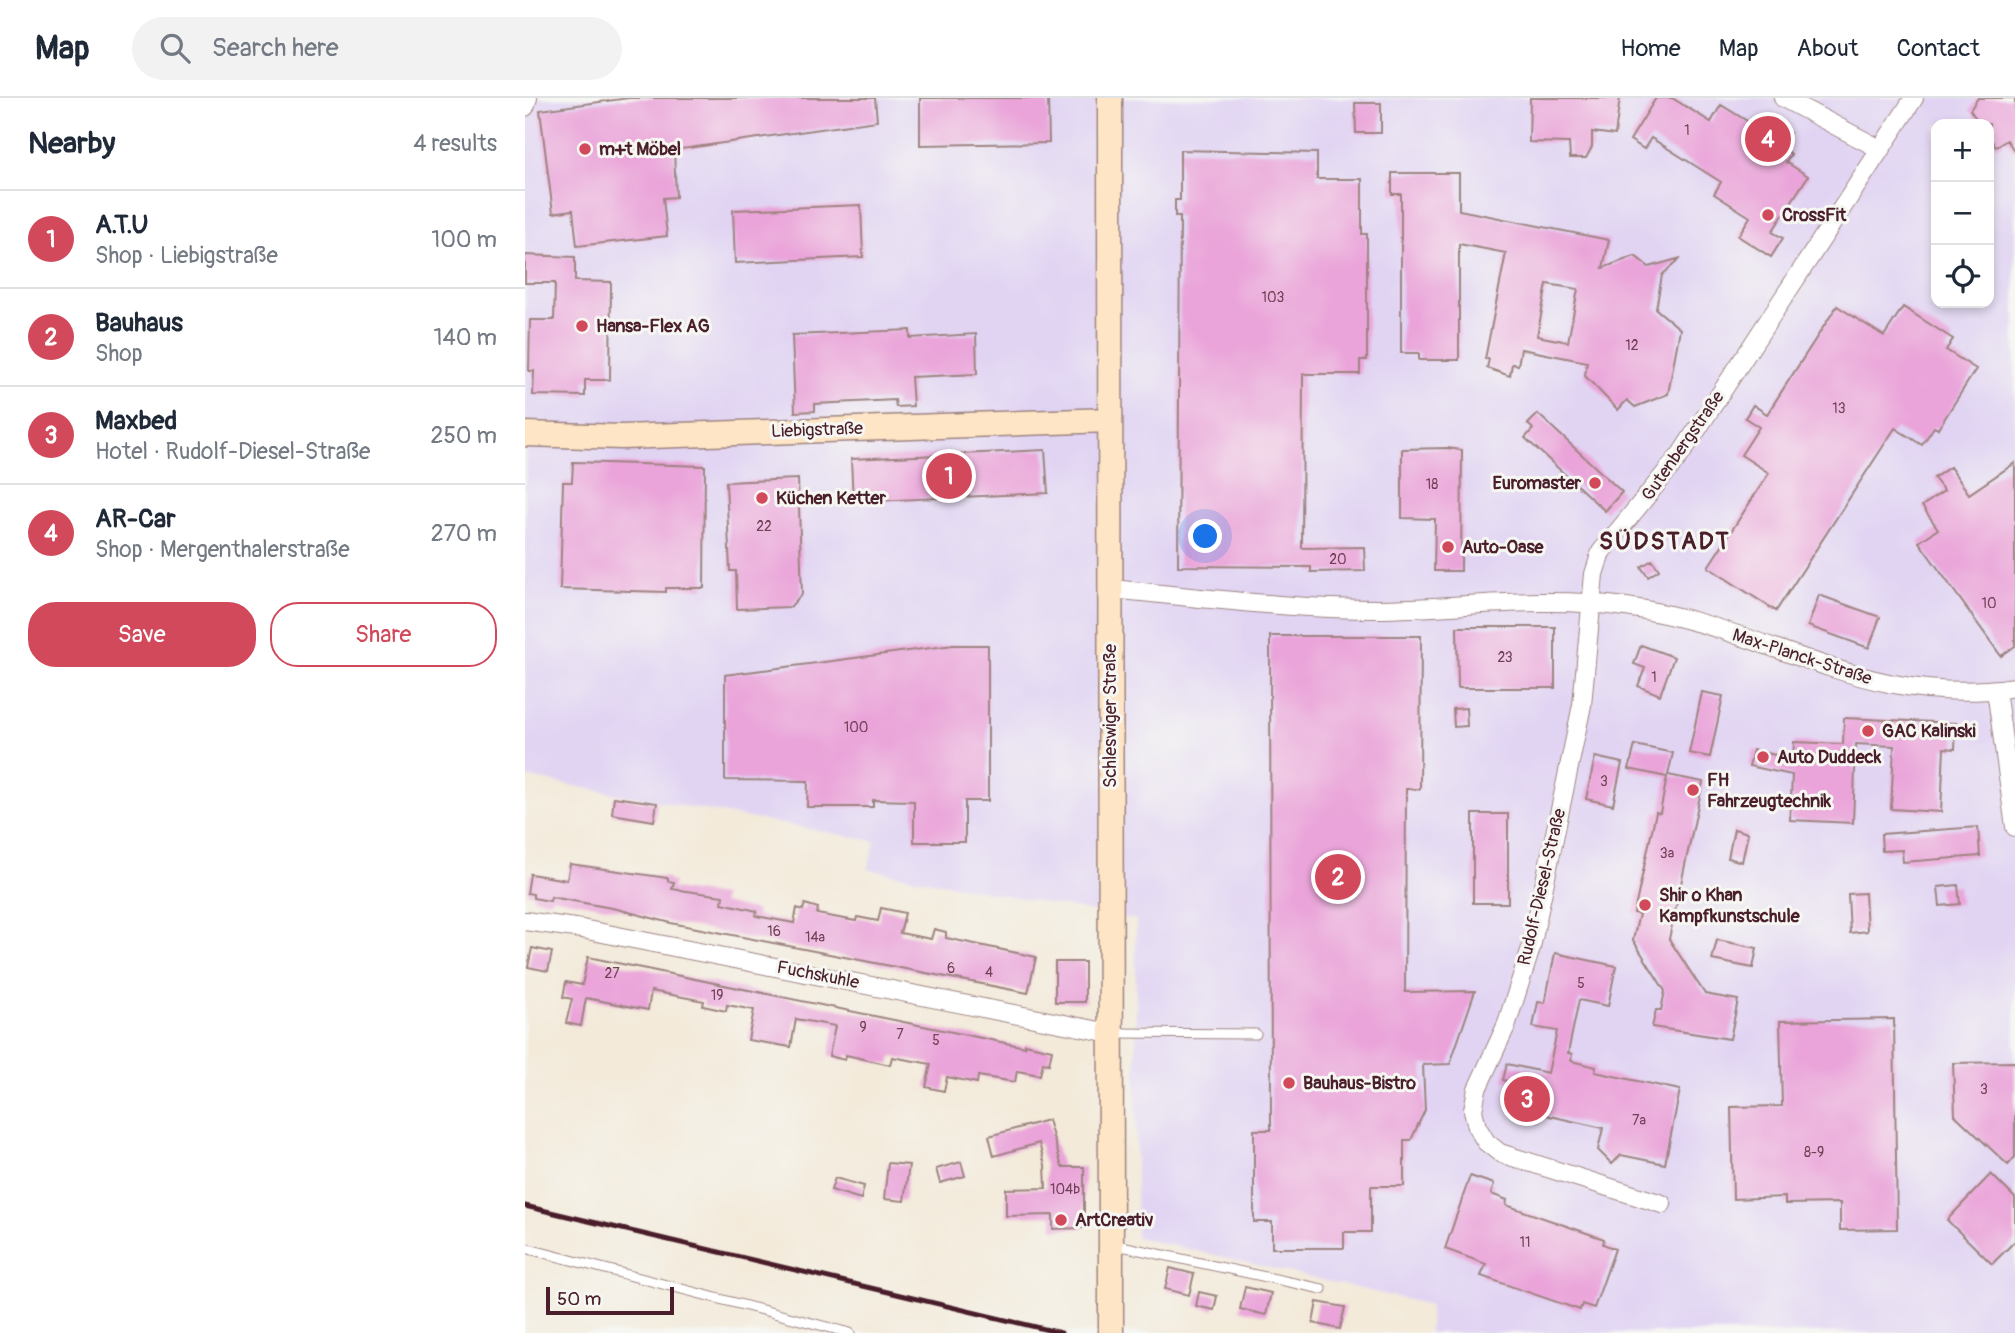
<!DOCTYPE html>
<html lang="en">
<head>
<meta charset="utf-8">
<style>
	:root { --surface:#fff; --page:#f2f2f3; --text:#1f2937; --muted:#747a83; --line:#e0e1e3; --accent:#d1495b }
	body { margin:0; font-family:Pangolin,sans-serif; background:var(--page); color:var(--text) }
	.controls { position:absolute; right:21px; top:21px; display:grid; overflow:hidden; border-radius:14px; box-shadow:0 4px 10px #0003 }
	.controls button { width:63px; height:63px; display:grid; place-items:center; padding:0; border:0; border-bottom:2px solid var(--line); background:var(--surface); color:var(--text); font:35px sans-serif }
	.scale { position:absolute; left:21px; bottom:18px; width:128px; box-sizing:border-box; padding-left:7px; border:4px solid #4a1f2b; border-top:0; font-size:19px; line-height:24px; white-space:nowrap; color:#4a1f2b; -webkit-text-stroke:5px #f6f6f2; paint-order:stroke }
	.you { position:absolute; left:681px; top:439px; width:24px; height:24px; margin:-18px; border:5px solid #fff; border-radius:50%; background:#1a73e8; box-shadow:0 0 0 10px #1a73e833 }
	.badge { display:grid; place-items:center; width:46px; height:46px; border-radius:50%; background:var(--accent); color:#fff; font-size:23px; font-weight:700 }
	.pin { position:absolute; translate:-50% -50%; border:4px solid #fff; box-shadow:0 2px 7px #0006 }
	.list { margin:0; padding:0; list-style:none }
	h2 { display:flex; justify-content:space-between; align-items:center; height:91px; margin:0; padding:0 28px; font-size:30px }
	h2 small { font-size:23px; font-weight:400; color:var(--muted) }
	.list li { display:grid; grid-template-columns:46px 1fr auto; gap:21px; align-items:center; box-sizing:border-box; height:98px; padding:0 28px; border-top:2px solid var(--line) }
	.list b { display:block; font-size:26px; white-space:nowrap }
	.list p { margin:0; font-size:23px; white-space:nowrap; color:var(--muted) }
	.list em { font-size:23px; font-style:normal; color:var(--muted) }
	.actions { display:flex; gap:14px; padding:21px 28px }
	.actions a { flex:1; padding:16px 0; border:2px solid var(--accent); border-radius:28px; text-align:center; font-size:24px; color:var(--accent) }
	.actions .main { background:var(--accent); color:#fff }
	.icon { flex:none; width:38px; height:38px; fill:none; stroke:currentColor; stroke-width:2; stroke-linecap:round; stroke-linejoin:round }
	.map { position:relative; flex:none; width:1490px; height:1235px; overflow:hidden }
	header { display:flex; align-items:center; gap:42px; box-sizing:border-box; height:98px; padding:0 35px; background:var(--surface); border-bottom:2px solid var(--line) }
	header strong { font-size:33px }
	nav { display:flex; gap:38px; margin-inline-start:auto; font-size:24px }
	.search { width:490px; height:63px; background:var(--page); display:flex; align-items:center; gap:18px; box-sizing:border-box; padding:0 24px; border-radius:38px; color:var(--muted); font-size:26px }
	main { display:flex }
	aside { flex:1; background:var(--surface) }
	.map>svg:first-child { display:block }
	.built { fill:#e1d4f3; fill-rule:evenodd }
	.building { fill:#eaa4d9; fill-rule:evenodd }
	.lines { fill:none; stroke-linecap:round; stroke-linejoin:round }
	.lane-casing { stroke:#9e8482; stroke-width:11 }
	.street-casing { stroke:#9e8482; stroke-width:20 }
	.secondary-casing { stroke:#9e8482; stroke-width:27 }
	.lane { stroke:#fff; stroke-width:9 }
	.street { stroke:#fff; stroke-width:18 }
	.secondary { stroke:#fde5c5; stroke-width:24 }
	.rail { stroke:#4a1f2b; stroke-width:5 }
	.poi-dot { fill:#d1495b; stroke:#f6f6f2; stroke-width:2.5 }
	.labels { text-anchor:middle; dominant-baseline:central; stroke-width:6; stroke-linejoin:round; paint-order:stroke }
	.number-label { font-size:14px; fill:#724056 }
	.poi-label { font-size:18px; font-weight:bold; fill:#4a1f2b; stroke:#f6f6f2; text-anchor:start }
	.street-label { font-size:18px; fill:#4a1f2b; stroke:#f6f6f2 }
	.district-label { font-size:24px; font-weight:bold; letter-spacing:2px; fill:#4a1f2b; stroke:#f6f6f2 }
</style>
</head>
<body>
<header>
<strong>Map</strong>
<div class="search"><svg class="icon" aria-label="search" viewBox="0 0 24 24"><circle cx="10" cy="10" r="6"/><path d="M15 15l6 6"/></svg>Search here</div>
<nav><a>Home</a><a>Map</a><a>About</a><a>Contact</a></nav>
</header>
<main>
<aside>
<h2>Nearby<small>4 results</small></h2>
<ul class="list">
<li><span class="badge">1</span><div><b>A.T.U</b><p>Shop · Liebigstraße</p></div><em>100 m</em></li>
<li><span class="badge">2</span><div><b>Bauhaus</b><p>Shop</p></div><em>140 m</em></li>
<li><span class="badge">3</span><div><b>Maxbed</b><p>Hotel · Rudolf-Diesel-Straße</p></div><em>250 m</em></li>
<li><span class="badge">4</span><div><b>AR-Car</b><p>Shop · Mergenthalerstraße</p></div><em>270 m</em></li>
</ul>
<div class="actions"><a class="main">Save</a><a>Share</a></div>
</aside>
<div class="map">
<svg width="1490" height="1235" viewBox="0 0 1490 1235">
	<rect width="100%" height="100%" fill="#f6f6f2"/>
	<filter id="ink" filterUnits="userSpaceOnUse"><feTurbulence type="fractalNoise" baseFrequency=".0143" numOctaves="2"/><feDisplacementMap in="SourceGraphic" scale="14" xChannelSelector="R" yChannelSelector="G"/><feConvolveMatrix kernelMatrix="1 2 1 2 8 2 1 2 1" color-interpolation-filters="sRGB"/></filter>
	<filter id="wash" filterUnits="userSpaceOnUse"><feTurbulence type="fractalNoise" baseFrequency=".00686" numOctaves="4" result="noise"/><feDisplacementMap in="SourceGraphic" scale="28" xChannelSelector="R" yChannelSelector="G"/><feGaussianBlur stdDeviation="1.57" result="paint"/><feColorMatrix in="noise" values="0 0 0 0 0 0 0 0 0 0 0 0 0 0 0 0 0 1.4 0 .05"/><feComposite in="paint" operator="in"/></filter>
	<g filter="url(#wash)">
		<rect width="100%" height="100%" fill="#f3eada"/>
		<path class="built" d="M0 0H1490V1235H904L905 1207 611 1139V822L343 771 350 743 0 679ZM1411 26H1464V205H1411Z"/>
		<g id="blocks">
			<path class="building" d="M104 0H350L352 23 149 52 151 99 138 100 142 138 52 148 48 112 28 115 15 12Z
				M395 0H523L524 45 395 47Z
				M1005 0H1095L1090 37 1067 34V49L1061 60H1045L1044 45 1004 44Z
				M1131 0H1147L1186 24 1196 7 1232 29 1239 18 1265 35 1256 49 1266 56 1261 64 1283 78 1247 134 1258 140 1246 159 1213 138 1225 119 1189 96 1196 84 1126 40 1119 51 1105 42Z
				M1453 0H1490V54L1482 42 1471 49 1464 39V26H1455L1445 12Z
				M830 5H856V35H831Z
				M655 52 792 55V81H837V136H842V262H835V276H778L777 450 839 449 840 473 786 474V469L653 468 655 118H650V102H655Z
				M867 75H934V112L1084 142 1078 170 1110 158 1124 169 1156 160 1137 177 1131 211 1155 231 1143 296 1110 309 1102 302 1093 312 1060 278 1062 264 996 251 993 267 987 266 985 278 962 270 964 261H960L981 155 934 146V262H894V255H876V96H867ZM1022 186 1053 191 1043 244 1012 238Z
				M336 107 338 159 210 165 208 112Z
				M0 157 50 159V183L86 184 85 282H60V298L8 297 9 273H4L5 222H29L30 185H0Z
				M1312 208 1359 238 1378 209 1428 241 1421 252 1451 271 1413 331 1409 329 1397 347 1370 330 1251 513 1183 469 1244 375 1216 357 1234 329 1220 320 1228 307 1242 316Z
				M385 232V240L451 236 452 276 386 279 388 308 371 309 370 302 290 306V313L270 314 267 237Z
				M1013 316 1097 394 1080 413 1000 340 1008 331 1003 326Z
				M922 350 937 352 936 473H909L910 421 877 420V351Z
				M520 352 523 395 328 404 326 361Z
				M48 364 180 368 179 490H141V494L35 491 38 384H47Z
				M1490 365V548L1476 558 1394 444 1413 431 1397 408 1419 393 1409 380 1425 369 1444 396Z
				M273 381 277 496 265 509 212 511 211 473H205L201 384Z
				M1127 462 1134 472 1123 479 1116 469Z
				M1294 497 1355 519 1344 550 1283 528Z
				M932 529H1030V590H933Z
				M745 538H896L895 691H881L880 894 950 893 925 966 898 967 900 1012 886 1042H879V1088H846V1134H819V1150H747V1124H729V1032H746Z
				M428 547H463V703H440V744H389V703L348 702V709H282L283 683 200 682V577Z
				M1116 547 1149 559 1135 597 1113 588 1120 570 1109 566Z
				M1177 594 1198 598 1185 659 1164 655Z
				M941 610 942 628 929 629 928 611Z
				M1319 620 1431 625 1430 651 1419 650 1416 714 1366 711 1369 648 1331 646 1328 725 1265 722 1267 677 1224 668 1228 652 1268 661 1269 644 1318 646Z
				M1110 647 1148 655 1143 677 1178 684 1144 841 1180 896 1213 902 1205 941 1127 929 1131 912H1136L1140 893 1108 842 1114 816 1109 815 1131 714 1135 715 1142 679 1104 671Z
				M1070 659 1097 665 1088 707 1061 701Z
				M89 699 132 705 129 723 87 716Z
				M948 716H983V805H948Z
				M1453 729 1455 758 1378 764 1377 752 1357 753 1356 736Z
				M1209 731 1223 735 1217 764 1203 760Z
				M45 766 143 780V783L149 784 147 791 198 798 197 805 232 813 231 818 269 825 272 810 278 812 280 806 293 810 292 816 331 823 332 819 353 823 356 810 380 815 375 835 406 841 409 831 421 834V840L511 859 503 895 146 825 92 811 26 799 25 803 8 800V796L2 795 5 776 42 782Z
				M1433 787 1435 806 1415 808 1413 789Z
				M1340 795 1342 833 1325 835 1323 796Z
				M1192 842 1232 850 1228 870 1187 862Z
				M7 850 27 854 23 873 3 869Z
				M1030 855 1091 868 1083 908 1054 902 1043 955 1047 956 1046 963 1071 969 1070 974 1155 992 1140 1066 1096 1057 1087 1066 1073 1052 1078 1030 1016 1016 1015 1023 989 1017 996 986 978 982 982 966 1023 975 1032 933 1008 929 1013 904 1020 905Z
				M63 859 500 949V946L527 952 524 966 518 965 515 977 492 973 490 984 453 978 452 985 422 979 419 993 401 989 406 966 367 959 365 967 321 957 320 962 304 958 310 928 271 921 266 949 223 942 229 912 202 907 201 913 178 908 179 903 126 893 123 912 61 900 56 928 41 925 47 901 38 899 41 884 57 887Z
				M530 864H560V904H530Z
				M1369 921 1372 1131 1315 1132V1105L1260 1106V1099L1208 1101 1206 1009 1257 1008 1255 923Z
				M1490 964V1059L1483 1067 1430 1017 1428 965Z
				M523 1022 537 1069H559V1130L528 1131V1117L481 1118V1091L521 1090 520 1067 514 1045 469 1058 464 1038Z
				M436 1064 440 1078 415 1085 411 1071Z
				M363 1065 384 1067 379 1103 359 1101Z
				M1466 1076 1490 1100V1143L1467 1166 1422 1122Z
				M945 1078 969 1086 966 1096 982 1102 981 1107 1079 1141 1078 1146 1090 1151 1069 1210 1057 1206 1055 1212 956 1178 961 1166 920 1151Z
				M310 1080 339 1088 336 1101 306 1092Z
				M645 1170 669 1176 664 1197 640 1191Z
				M720 1189 746 1195 741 1217 715 1211Z
				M674 1194 692 1198 689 1212 671 1208Z
				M792 1204 820 1209 815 1231 788 1225Z"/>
		</g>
	</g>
	<g filter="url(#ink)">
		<use href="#blocks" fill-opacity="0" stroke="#9e8482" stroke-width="2"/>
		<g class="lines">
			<g class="lane-casing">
				<path id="lane" d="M587 935 731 936
					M587 1146 797 1191
					M0 1150 325 1235"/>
			</g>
			<g class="street-casing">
				<path id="street" d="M1258 0 1355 51
					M0 9 3 0
					M585 491C673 499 764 511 853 511 936 510 1018 497 1101 509 1242 528 1338 612 1490 589
					M1471 592 1490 729
					M0 823 57 831 585 935
					M1137 1106 975 1055 961 1044 952 1029 948 1012 952 991 981 928 1006 850 1057 607 1069 476 1076 454 1156 356 1389 0"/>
			</g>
			<g class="secondary-casing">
				<path id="secondary" d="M585 0 586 1235
					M0 336 97 339 585 322"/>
			</g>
			<use href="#lane" class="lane"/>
			<use href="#street" class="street"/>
			<use href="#secondary" class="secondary"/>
			<path class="rail" d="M0 1108 536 1235"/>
		</g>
	</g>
	<g class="poi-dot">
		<circle cx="60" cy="51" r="7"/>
		<circle cx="1243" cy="117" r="7"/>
		<circle cx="57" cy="228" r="7"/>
		<circle cx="1070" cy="385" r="7"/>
		<circle cx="237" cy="400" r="7"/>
		<circle cx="923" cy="449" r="7"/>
		<circle cx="1343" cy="633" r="7"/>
		<circle cx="1238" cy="659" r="7"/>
		<circle cx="1168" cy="692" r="7"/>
		<circle cx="1120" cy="807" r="7"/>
		<circle cx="764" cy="985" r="7"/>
		<circle cx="536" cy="1122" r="7"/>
	</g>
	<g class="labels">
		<g class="number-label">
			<text x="1162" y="32">1</text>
			<text x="748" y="199">103</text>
			<text x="1107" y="247">12</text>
			<text x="1314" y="310">13</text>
			<text x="907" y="386">18</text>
			<text x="239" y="428">22</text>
			<text x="813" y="461">20</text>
			<text x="1464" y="505">10</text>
			<text x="980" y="559">23</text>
			<text x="1129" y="579">1</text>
			<text x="331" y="629">100</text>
			<text x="1079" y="683">3</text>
			<text x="1142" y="755">3a</text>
			<text x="249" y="833">16</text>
			<text x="290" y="839">14a</text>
			<text x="426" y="870">6</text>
			<text x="464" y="874">4</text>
			<text x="87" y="875">27</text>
			<text x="1056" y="885">5</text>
			<text x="192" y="897">19</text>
			<text x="338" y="929">9</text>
			<text x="375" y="936">7</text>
			<text x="411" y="942">5</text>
			<text x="1459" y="991">3</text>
			<text x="1114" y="1022">7a</text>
			<text x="1289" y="1054">8-9</text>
			<text x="540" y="1091">104b</text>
			<text x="1000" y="1144">11</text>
		</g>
		<g class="poi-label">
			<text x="74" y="51">m+t Möbel</text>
			<text x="1257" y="117">CrossFit</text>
			<text x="71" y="228">Hansa-Flex AG</text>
			<text x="1056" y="385" text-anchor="end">Euromaster</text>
			<text x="251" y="400">Küchen Ketter</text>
			<text x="937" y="449">Auto-Oase</text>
			<text x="1357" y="633">GAC Kalinski</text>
			<text x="1252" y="659">Auto Duddeck</text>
			<text x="1182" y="682">FH<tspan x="1182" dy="21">Fahrzeugtechnik</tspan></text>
			<text x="1134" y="797">Shir o Khan<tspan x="1134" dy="21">Kampfkunstschule</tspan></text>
			<text x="778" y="985">Bauhaus-Bistro</text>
			<text x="550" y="1122">ArtCreativ</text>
		</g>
		<g class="street-label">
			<text transform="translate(292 332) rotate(-2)">Liebigstraße</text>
			<text transform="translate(1158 348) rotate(-55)">Gutenbergstraße</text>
			<text transform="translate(1277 559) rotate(18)">Max-Planck-Straße</text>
			<text transform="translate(585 618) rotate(-90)">Schleswiger Straße</text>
			<text transform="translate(1017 789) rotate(-77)">Rudolf-Diesel-Straße</text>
			<text transform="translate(293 877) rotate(11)">Fuchskuhle</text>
		</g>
		<g class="district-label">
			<text x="1140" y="443">SÜDSTADT</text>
		</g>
	</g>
</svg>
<div class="controls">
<button>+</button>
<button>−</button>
<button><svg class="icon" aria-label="locate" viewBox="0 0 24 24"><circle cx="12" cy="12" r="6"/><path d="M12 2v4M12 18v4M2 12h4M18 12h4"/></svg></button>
</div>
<div class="scale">50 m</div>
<div class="you"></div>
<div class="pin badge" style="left:424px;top:378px">1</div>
<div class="pin badge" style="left:813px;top:779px">2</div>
<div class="pin badge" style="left:1002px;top:1001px">3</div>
<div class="pin badge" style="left:1243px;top:41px">4</div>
</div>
</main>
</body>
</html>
